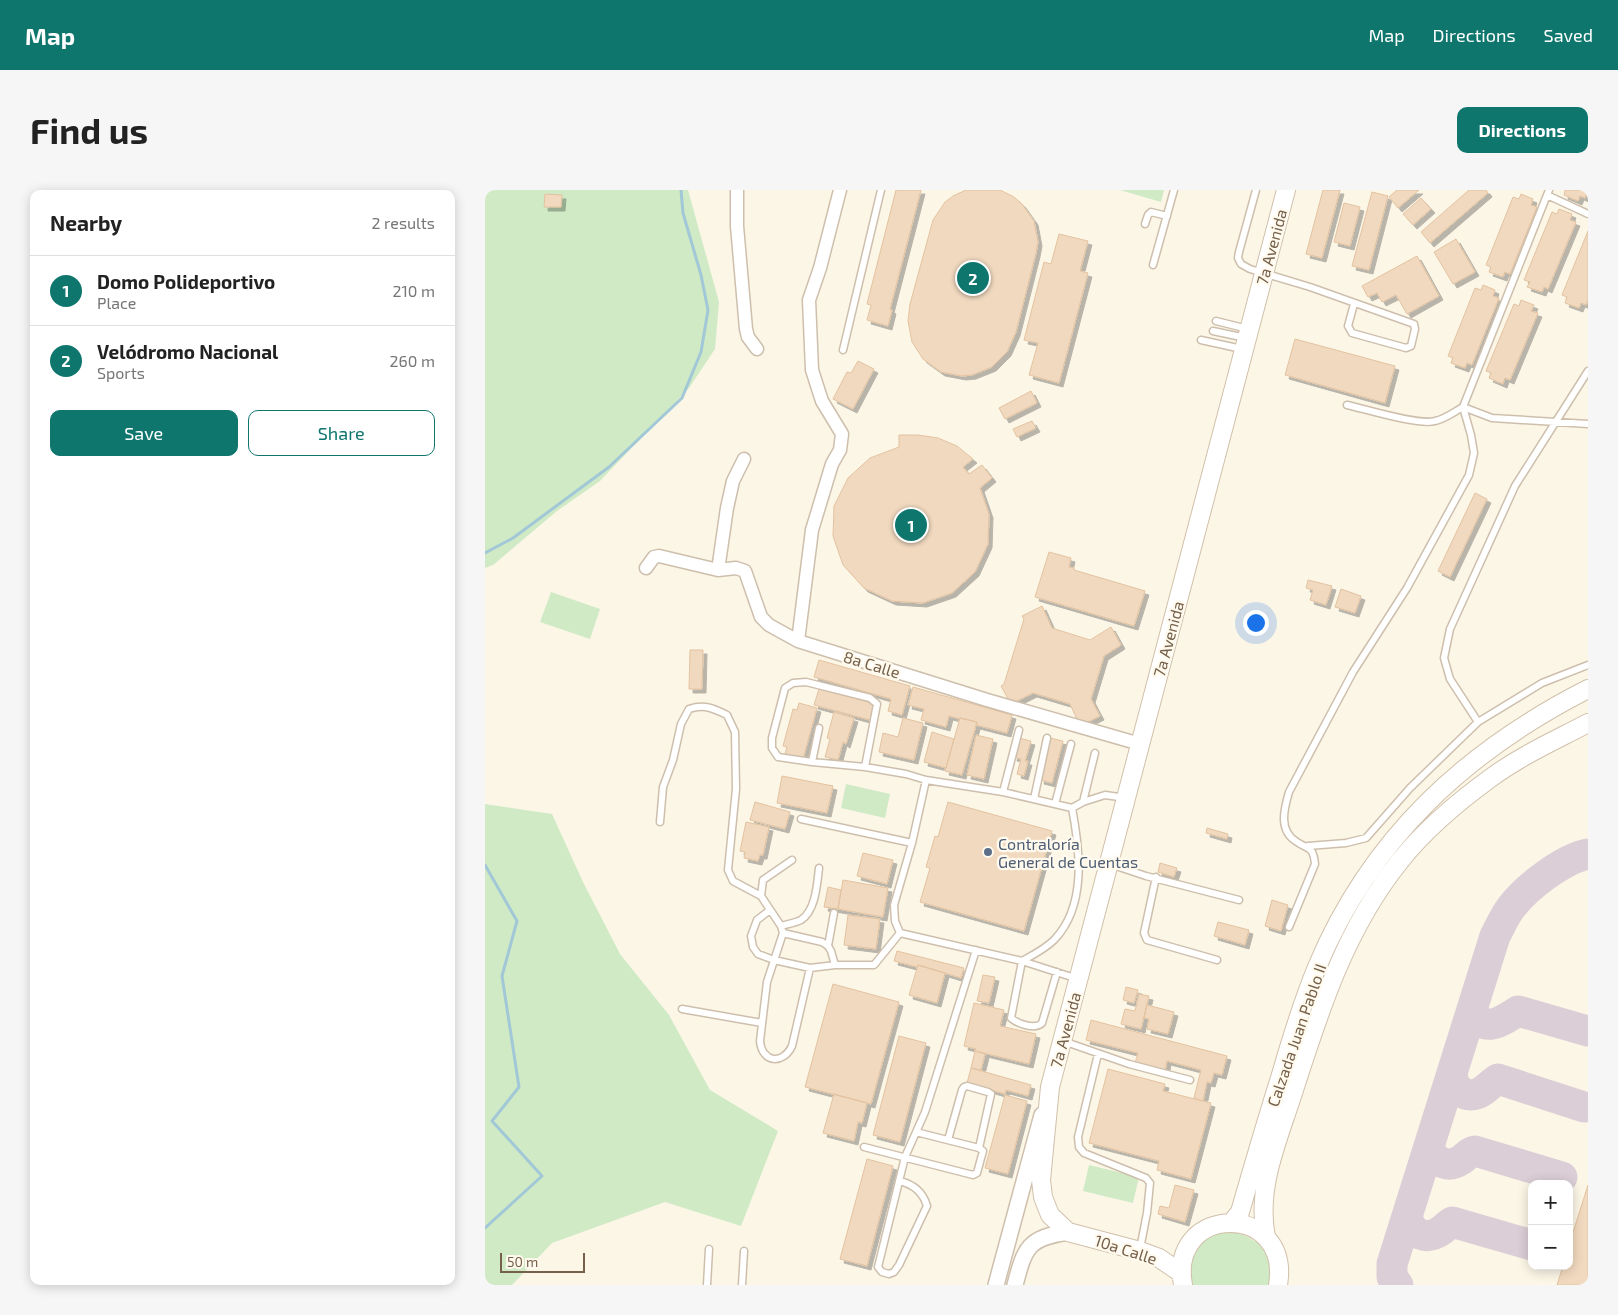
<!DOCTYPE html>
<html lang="en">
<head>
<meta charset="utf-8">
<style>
	:root { --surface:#fff; --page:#f6f6f6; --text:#222; --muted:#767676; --line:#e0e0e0; --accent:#0f766e }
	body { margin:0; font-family:"Exo 2",sans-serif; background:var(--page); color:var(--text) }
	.controls { position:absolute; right:15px; bottom:15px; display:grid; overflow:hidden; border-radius:10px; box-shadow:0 2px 12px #0003 }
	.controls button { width:45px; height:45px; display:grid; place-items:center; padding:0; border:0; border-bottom:1px solid var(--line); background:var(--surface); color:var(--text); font:25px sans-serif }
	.scale { position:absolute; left:15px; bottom:12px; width:85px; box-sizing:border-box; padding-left:5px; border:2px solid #75604b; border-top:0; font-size:14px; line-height:18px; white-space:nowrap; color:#75604b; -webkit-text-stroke:4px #fffaed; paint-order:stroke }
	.you { position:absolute; left:770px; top:432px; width:18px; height:18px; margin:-12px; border:4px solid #fff; border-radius:50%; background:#1a73e8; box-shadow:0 0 0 8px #1a73e833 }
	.badge { display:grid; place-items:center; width:32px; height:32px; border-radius:50%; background:var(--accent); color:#fff; font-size:16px; font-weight:700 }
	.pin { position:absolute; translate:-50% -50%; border:2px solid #fff; box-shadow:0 1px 5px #0006 }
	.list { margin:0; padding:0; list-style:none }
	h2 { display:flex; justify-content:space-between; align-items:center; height:65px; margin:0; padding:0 20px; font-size:21px }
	h2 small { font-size:16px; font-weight:400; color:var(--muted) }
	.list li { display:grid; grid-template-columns:32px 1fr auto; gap:15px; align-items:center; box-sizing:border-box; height:70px; padding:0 20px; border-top:1px solid var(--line) }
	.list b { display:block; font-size:19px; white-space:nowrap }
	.list p { margin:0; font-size:16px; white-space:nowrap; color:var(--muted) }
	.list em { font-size:16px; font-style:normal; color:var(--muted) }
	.actions { display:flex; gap:10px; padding:15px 20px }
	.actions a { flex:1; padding:11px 0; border:1px solid var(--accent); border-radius:10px; text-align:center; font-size:18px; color:var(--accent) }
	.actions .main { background:var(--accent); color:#fff }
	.map { position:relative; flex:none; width:1103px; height:1095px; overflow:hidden; border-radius:10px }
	header { display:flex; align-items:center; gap:30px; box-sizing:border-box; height:70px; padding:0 25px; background:var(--accent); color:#fff }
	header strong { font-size:24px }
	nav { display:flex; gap:28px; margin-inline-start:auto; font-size:18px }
	.intro { display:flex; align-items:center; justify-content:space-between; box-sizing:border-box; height:120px; padding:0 30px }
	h1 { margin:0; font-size:35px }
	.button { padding:12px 22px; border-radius:10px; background:var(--accent); color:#fff; font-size:18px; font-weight:700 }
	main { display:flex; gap:30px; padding:0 30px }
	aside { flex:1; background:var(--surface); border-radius:10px; box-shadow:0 2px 12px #0003 }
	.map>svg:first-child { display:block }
	.green { fill:#cfeac5 }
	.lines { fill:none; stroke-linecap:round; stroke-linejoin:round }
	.stream { stroke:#a2c8d7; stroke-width:3 }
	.taxiway { stroke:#dcced6; stroke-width:31 }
	.building { fill:#f1d9bf; stroke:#e3c29f; filter:url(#shadow) }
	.service-casing { stroke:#cebfad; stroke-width:9 }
	.minor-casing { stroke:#cebfad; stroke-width:15 }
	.tertiary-casing { stroke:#cebfad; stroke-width:18 }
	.secondary-casing { stroke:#d1c0aa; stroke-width:20 }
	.service { stroke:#fff; stroke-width:6 }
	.minor { stroke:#fff; stroke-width:12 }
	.tertiary { stroke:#fff; stroke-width:15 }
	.secondary { stroke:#fff; stroke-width:18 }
	.service-dot { fill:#5c6f8a; stroke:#fffaed; stroke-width:2 }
	.labels { text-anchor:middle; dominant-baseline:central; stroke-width:4.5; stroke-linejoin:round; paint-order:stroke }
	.street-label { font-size:16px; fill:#75604b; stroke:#fffaed }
	.service-label { font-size:16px; fill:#4e5e75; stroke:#fffaed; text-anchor:start }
</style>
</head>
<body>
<header>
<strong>Map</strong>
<nav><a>Map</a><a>Directions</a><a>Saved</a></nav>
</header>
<div class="intro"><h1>Find us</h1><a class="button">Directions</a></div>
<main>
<aside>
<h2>Nearby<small>2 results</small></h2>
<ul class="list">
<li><span class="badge">1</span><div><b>Domo Polideportivo</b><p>Place</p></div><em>210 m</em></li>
<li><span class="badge">2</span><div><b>Velódromo Nacional</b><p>Sports</p></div><em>260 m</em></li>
</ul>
<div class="actions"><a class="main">Save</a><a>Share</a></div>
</aside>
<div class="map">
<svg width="1103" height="1095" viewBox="0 0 1103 1095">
	<defs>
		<filter id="shadow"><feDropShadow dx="4" dy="4" stdDeviation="0" flood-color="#0004"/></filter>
	</defs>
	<rect width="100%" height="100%" fill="#fcf6e7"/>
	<path class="green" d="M0 0H203L234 112 230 159 204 198 115 291 72 321 8 375 0 378Z
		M635 0H679L676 12Z
		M66 402 115 419 105 449 55 432Z
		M361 594 405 604 400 628 356 618Z
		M0 614 67 624 98 692 135 764 184 825 225 900 293 941 256 1036 180 1012 67 1053 27 1095H0Z
		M604 975 654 987 648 1013 598 1001Z
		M740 1041C768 1043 796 1064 784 1095H705C707 1063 706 1052 740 1041Z"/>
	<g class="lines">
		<path class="stream" d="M0 363 28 348 124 277 197 208 216 162 223 120 216 85 198 23 196 0
			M0 675 32 731 17 786 34 897 7 931 57 986 0 1038"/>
		<path class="taxiway" d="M987 820C999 845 1015 832 1033 821L1103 841
			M967 884C968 898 979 909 994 903 1001 900 1006 893 1013 889L1099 917
			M944 958C950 972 962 979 976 970 982 966 983 962 990 961L1077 987
			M922 1027C927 1045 941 1051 957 1040 961 1037 963 1034 967 1032L1047 1055
			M913 1095 907 1087V1074L1010 746C1015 737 1019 727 1025 719 1040 698 1078 669 1103 664"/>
	</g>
	<path class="building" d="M411 0H436L405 119 407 120 403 136 382 130 386 115 382 114Z
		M481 0H515L529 7 537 14 549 31 553 52 551 63 531 142 522 162 507 177 487 185 477 186 456 182 438 169 427 152 423 131 425 114 448 30 460 12 468 6Z
		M838 0H855L837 68 821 64Z
		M912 0H934L913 18 904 7Z
		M984 0H1001L1003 3 945 53 936 42Z
		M1080 0H1103V1L1100 8 1095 6 1093 11 1079 5Z
		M887 2 903 6 884 80 867 76Z
		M60 4 77 5 76 17H59Z
		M1036 4 1048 9 1046 15 1052 17 1025 84 1020 82 1018 87 1004 82 1006 77 1001 75 1028 7 1034 9Z
		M936 8 946 19 928 35 918 24Z
		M859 13 875 17 865 56 849 52Z
		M1074 19 1087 24 1085 30 1091 32 1063 99 1059 97 1057 102 1042 97 1045 92 1039 90 1067 22 1072 24Z
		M1103 41V110L1101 115 1096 113 1094 118 1080 113 1082 107 1077 105Z
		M574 44 603 51 595 81 603 83 574 193 544 185 553 153 539 150 559 72 566 74Z
		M971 49 990 82 968 94 949 62Z
		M932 66 954 106 922 124 911 105 897 112 892 103 883 107 877 96Z
		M998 95 1010 100 1008 106 1014 108 987 175 982 173 980 178 966 173 968 168 963 166 990 98 996 100Z
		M1036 110 1049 115 1046 121 1053 123 1025 190 1020 188 1018 194 1004 188 1006 183 1001 181 1029 114 1034 116Z
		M810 149 910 176 900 213 800 185Z
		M373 171 389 179 368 219 348 209 362 182 366 183Z
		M546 201 552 213 520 229 514 218Z
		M547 231 551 238 532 247 528 239Z
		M414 245H433L453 248 472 256 488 269 478 277 484 284 497 275 507 288 495 298 504 324 503 354 490 382 467 403 438 413 407 411 379 398 358 375 348 346 349 316 363 288 385 268 414 257Z
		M990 303 1002 309 965 387 953 381Z
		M564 362 586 368 584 377 589 378V380L660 401 649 436 550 407Z
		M823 390 847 396 841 415 825 410 828 400 821 398Z
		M856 399 876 406 870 423 850 417Z
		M557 416 567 438 605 450 626 437 636 455 619 466 606 509 615 526 595 536 585 514 548 503 526 514 516 496 519 494 539 429 537 426Z
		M205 460H218L217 499H204Z
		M334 470 425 496 417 525 403 521 406 509 329 487Z
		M428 497 527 525 522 543 491 535 492 532 475 528V529L464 526 461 537 436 530 439 519 423 515Z
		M334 499 390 514 385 530 329 515Z
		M314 513 332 518 318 569 300 564 302 557 298 556 308 519 312 520Z
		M349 522 369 528 361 554 358 552 353 570 340 567 345 549 342 548Z
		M418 528 438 533 429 570 394 562 398 543 413 547Z
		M475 528 492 532 477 585 460 581Z
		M447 542 469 549 461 578 439 572Z
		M491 545 508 549 499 589 482 585Z
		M534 548 546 551 540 571H543L539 586 532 584 536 569 528 567Z
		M565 548 578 551 567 593 555 590Z
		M297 586 348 596 342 623 292 613Z
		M270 612 305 622 300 639 265 630Z
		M463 612 567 641 539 741 435 712 445 678 441 677 450 646 453 647Z
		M261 632 284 637 278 665H275L273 671 259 668 260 662 255 661Z
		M722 638 743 644 742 649 721 643Z
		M378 663 408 670 402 694 372 686Z
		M675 673 692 678 689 687 673 682Z
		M358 690 403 698 398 727 353 719Z
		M343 697 356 700 353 719 339 717Z
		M787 710 803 715 796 741 780 736Z
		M363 725 395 729 391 759 359 755Z
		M733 732 764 740 760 755 729 746Z
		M412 761 479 778 476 788 433 775 432 777 409 771Z
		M433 775 460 783 452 813 424 805Z
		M498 785 510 787 504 813 492 811Z
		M348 794 414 812 386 914 320 897Z
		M641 797 653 800 649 813 638 810Z
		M654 804 664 806 656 839 636 834 640 819 650 821Z
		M489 813 519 820 515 836 551 844 544 874 490 861 491 859 479 856Z
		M662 815 689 822 683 844 662 839 664 829 659 828Z
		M606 830 742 866 737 885 729 883 726 893 722 892 718 911 709 908 716 880 682 871 680 881 650 873 653 863 601 850Z
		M414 846 441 853 415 952 388 945Z
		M490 861 500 864 496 880 486 878Z
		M486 878 546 895 543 906 521 900 520 904 482 893Z
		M623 879 680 894 678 901 726 913 706 989 672 980 674 971 604 953Z
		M349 904 382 913 377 933 373 932 369 951 338 943Z
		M520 905 542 911 523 984 500 978Z
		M382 969 408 976 382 1076 355 1069Z
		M690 995 709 1000 700 1032 673 1024 675 1016 684 1018Z
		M1103 995V1095H1072L1078 1076H1084V1055Z"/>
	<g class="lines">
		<g class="service-casing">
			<path id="service" d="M771 0 754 62 753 68 756 74 765 79 825 97 929 134 930 139 926 156 921 158 867 143 863 136 869 114
				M1062 5 1103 24
				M660 34 663 25 666 22 682 26
				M668 75 689 0
				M731 131 763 139
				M728 141 761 148
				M716 150 757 159
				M358 160 396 0
				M862 215C880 219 935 236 950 231 960 229 969 222 978 217L1007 228 1103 234
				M993 532 965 489 959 468 965 439 1030 296 1103 181
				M327 572 334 538
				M380 577 392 514 385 508 321 492 308 493 300 498 287 548V558L293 567 327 572 380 577 421 584 441 590 518 602 587 618 598 612 620 605 641 608
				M518 602 534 540
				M549 609 562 548
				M598 612 610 563
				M570 614 586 554
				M316 629 427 653
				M175 632 178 597 188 570 196 534 204 519C219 514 228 518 242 525L250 542 251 599 243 680 248 691 276 706 296 736 298 743 337 752 343 756 346 761 350 775
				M823 656 861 653 881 648 925 598 993 532 1057 493 1103 475
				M625 674 661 686 754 710
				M671 687 659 743 662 750 732 770
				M276 706 278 690 307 670
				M285 720 272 730 266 746 268 757 273 764 289 770 325 778 350 775H389L415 743
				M296 736C302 734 310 733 316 730 331 720 332 694 334 678
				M804 737 830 674C828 656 824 660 812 652 793 641 799 619 804 602L868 482 922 398 984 285 989 263 986 245 978 217 1064 0
				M298 743 282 792 275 851C277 873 298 875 307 856L325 778
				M415 743 537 771 593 789
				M415 743 410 731 409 715 427 653 441 590
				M343 756 349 723
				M572 782 557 833C550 840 533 834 526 828L537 771C548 765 560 759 569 750 602 716 595 660 587 618
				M197 819 277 833
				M578 851 644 874 705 890
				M613 864 593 947 594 957 599 963 661 988 665 993 662 1023 655 1059
				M463 950 477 900 479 897 482 896 503 902 506 904 494 958
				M379 957 488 985 492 983 498 961 494 958 431 942
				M414 991C428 994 438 1002 442 1016L414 1075 409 1082 404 1084 397 1082 393 1077 420 967 440 922 491 760
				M222 1095 224 1059
				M257 1095 259 1061"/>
		</g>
		<g class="minor-casing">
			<path id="minor" d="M252 0V36L261 139 263 147 272 159
				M161 378 169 367 174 366 233 380 251 378 260 381 276 427 284 435 313 451 502 510 655 554
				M233 380 242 318 248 291 259 269
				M313 451 327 340 347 274 355 260 357 244 337 211 327 180 324 110 335 78 355 0"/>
		</g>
		<g class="tertiary-casing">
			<path id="tertiary" d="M511 1095 557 925
				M530 1095C540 1057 543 1048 583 1042"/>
		</g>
		<g class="secondary-casing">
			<path id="secondary" d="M747 1032 755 1022C768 977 781 932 795 888 806 850 817 813 832 777 886 648 981 561 1103 499
				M781 1047C771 998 793 950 808 903 834 822 860 739 915 671 941 638 974 611 1007 587 1037 565 1071 550 1103 533
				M696 1083 674 1068 655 1061 583 1042 565 1025 558 1007 556 990 565 897 801 0
				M698 1095C683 1013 807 1012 793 1095"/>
		</g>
		<use href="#service" class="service"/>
		<use href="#minor" class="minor"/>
		<use href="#tertiary" class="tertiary"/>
		<use href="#secondary" class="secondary"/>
	</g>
	<circle class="service-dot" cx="503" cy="662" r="5"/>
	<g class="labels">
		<g class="street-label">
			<text transform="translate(786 57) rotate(-75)">7a Avenida</text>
			<text transform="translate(683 449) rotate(-75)">7a Avenida</text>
			<text transform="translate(387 474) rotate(17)">8a Calle</text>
			<text transform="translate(580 840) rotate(-75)">7a Avenida</text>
			<text transform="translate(811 845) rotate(-71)">Calzada Juan Pablo II</text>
			<text transform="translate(641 1059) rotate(18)">10a Calle</text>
		</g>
		<g class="service-label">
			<text x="513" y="653">Contraloría<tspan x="513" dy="18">General de Cuentas</tspan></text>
		</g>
	</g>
</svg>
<div class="controls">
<button>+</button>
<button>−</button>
</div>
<div class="scale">50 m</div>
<div class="you"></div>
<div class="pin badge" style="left:426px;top:335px">1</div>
<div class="pin badge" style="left:488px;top:88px">2</div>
</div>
</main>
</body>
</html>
